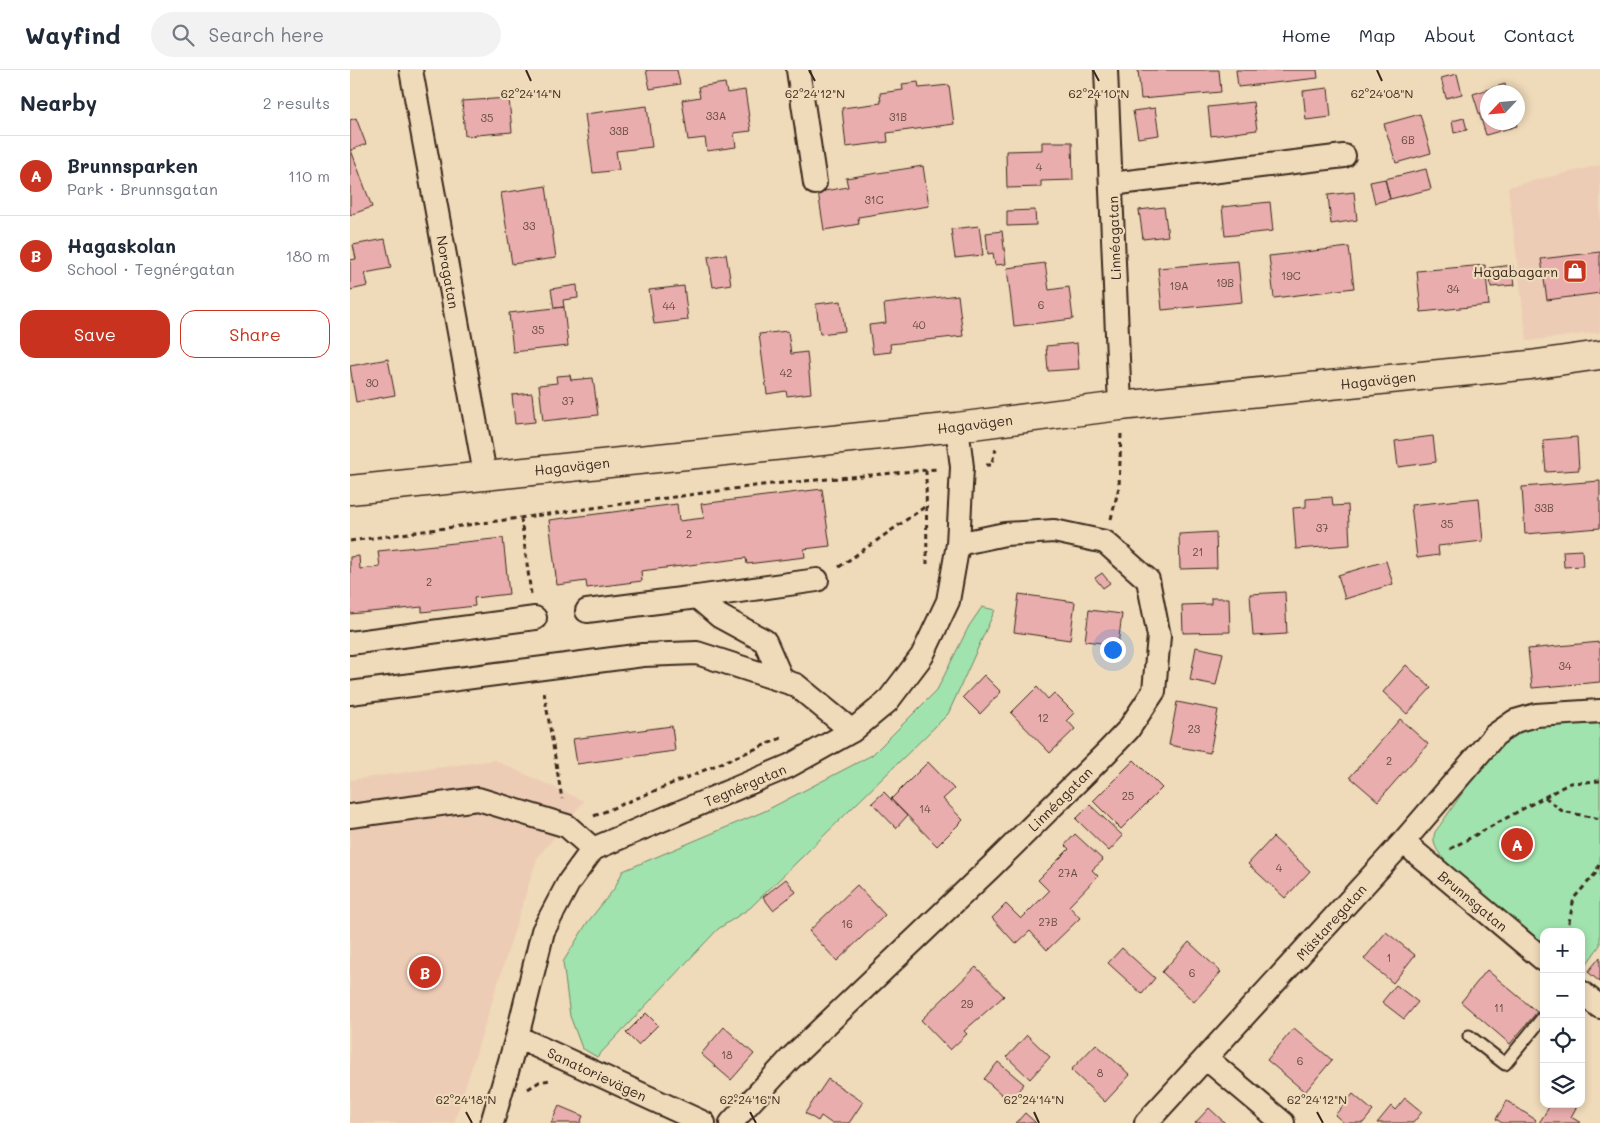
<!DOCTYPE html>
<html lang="en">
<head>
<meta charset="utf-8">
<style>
	:root { --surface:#fff; --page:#f2f2f3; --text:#1f2937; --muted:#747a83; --line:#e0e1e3; --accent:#c8321e }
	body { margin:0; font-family:Mali,sans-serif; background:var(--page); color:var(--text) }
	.controls { position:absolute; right:15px; bottom:15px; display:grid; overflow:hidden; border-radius:10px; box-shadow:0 2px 8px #0003 }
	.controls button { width:45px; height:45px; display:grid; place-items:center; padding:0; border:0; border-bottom:1px solid var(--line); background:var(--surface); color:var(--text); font:25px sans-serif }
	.compass { position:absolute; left:1130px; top:15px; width:45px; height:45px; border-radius:50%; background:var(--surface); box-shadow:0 2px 8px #0003; rotate:244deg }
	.you { position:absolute; left:762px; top:579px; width:18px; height:18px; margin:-12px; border:4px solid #fff; border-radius:50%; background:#1a73e8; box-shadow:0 0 0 8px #1a73e833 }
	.badge { display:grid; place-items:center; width:32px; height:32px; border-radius:50%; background:var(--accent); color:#fff; font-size:16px; font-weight:700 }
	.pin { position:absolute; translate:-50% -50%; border:2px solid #fff; box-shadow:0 1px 5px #0006 }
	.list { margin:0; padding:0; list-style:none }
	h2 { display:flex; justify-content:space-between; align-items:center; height:65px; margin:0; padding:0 20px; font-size:21px }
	h2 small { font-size:16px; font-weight:400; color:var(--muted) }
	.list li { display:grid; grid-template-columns:32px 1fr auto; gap:15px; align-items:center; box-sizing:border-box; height:80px; padding:0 20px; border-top:1px solid var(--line) }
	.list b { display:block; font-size:19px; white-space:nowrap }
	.list p { margin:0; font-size:16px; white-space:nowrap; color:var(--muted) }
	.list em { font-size:16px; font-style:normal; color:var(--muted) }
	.actions { display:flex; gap:10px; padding:15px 20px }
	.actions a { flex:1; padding:11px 0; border:1px solid var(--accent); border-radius:15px; text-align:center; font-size:18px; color:var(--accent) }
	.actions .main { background:var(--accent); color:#fff }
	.icon { flex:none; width:28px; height:28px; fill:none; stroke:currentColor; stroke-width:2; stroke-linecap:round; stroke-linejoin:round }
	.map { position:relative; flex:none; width:1250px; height:1053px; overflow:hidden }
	header { display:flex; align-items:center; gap:30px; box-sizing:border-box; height:70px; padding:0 25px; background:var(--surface); border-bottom:1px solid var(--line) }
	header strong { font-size:24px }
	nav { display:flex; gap:28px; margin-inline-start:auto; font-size:18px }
	.search { width:350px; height:45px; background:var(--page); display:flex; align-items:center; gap:12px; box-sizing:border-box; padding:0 18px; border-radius:28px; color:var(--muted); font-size:19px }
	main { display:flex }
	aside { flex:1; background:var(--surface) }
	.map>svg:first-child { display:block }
	.built { fill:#edccb5 }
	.green { fill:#a1e3ae; stroke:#6e8666 }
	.building { fill:#e8adac; stroke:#3b2a1e }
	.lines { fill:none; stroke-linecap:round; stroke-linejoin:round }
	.lane-casing { stroke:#3b2a1e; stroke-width:15 }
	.street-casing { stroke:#3b2a1e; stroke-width:26 }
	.secondary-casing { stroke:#3b2a1e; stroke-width:31 }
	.path { stroke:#3b2a1e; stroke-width:3; stroke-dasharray:5 4; stroke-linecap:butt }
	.lane { stroke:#efdab9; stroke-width:11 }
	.street { stroke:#efdab9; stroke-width:22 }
	.secondary { stroke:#efdab9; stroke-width:28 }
	.ticks { fill:none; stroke:#3b2a1e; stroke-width:2 }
	.labels { text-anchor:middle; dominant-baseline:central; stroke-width:4.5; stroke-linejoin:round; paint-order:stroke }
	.number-label { font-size:11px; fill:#664b42 }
	.street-label { font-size:14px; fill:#3b2a1e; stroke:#efdab9 }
	.poi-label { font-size:14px; fill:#3b2a1e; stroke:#efdab9; text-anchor:end }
	.ticks-label { font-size:12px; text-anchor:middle; fill:#3b2a1e; stroke:#efdab9; stroke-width:4.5; stroke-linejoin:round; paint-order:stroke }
</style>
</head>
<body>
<header>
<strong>Wayfind</strong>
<div class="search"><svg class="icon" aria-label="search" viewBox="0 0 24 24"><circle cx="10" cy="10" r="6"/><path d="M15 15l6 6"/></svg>Search here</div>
<nav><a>Home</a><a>Map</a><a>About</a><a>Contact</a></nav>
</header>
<main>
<aside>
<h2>Nearby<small>2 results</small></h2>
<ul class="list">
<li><span class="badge">A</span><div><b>Brunnsparken</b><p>Park · Brunnsgatan</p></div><em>110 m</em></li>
<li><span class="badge">B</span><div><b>Hagaskolan</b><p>School · Tegnérgatan</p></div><em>180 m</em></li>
</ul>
<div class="actions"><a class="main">Save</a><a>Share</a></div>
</aside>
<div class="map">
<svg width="1250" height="1053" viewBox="0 0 1250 1053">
	<rect width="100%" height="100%" fill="#efdab9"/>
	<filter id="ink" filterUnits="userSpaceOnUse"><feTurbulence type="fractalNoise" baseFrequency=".02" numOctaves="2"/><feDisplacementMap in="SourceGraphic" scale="10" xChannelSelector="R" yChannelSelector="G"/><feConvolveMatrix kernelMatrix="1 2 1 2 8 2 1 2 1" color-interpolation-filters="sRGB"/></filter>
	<g filter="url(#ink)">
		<path class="built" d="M1250 95V262L1177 271 1158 117Z
			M144 690 234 731 187 788 104 1053H0V710Z"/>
		<path class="green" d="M632 537 645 540 598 644 400 838 368 859 247 987 232 978 220 946 213 892 237 853 264 819 273 801 415 741 522 685 587 620 619 556Z
			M1250 654V875L1231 902V862H1194V878L1097 793C1089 783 1081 775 1085 762 1110 729 1144 667 1184 657 1204 651 1229 655 1250 654Z"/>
		<path class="building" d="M296 0H327L330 14 300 19Z
			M788 0H869L871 22 791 29Z
			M886 0H967L968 8 888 17Z
			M1107 4 1112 24 1096 28 1091 8Z
			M568 12 569 18 599 15 604 54 537 63 538 72 496 77 492 38 531 33 530 23 553 20 552 14Z
			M375 13 377 23 395 20 401 61 384 63 386 77 357 81 355 68 338 70 332 30 350 27 348 17Z
			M1155 14 1157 22H1138V52H1166L1167 56 1136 65 1123 24Z
			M978 18 981 47 956 50 953 21Z
			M159 28 162 62 115 66 112 31Z
			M903 32 907 60 861 66 858 37Z
			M297 36 302 77 266 81 269 100 243 103 235 44Z
			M805 38 809 65 788 68 783 41Z
			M1070 44 1081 83 1046 93 1034 54Z
			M6 48 16 74 1 80 22 137 0 145V50Z
			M1114 48 1117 60 1104 63 1102 51Z
			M692 72H722L723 110 691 111V117L657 118 656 81 692 80Z
			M573 96 579 136 508 147 509 154 474 160 468 122 498 117 496 108Z
			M1076 99 1081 119 1040 129 1035 109Z
			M1035 109 1040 129 1025 133 1020 112Z
			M196 116 206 188 162 194 151 123Z
			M1004 122 1007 150 981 154 978 125Z
			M920 132 923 161 875 166 872 137Z
			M814 137 818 166 793 169 789 140Z
			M685 140 686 155 657 156V141Z
			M629 156 633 185 605 188 601 159Z
			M652 161 656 194 645 195 643 183 638 184 636 163Z
			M35 169 41 198 15 203 18 216 0 220V190L6 189 3 175Z
			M999 177 1004 218 924 228 919 186Z
			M1250 182V223L1197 230 1191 189Z
			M376 184 381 214 363 217 358 187Z
			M888 191 892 232 812 240 808 198Z
			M695 193 699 220 719 217 723 249 664 256 657 198Z
			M1135 195 1139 235 1071 242 1067 201Z
			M1162 195 1165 215 1141 217 1139 198Z
			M227 215 228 228 213 230 214 237 204 238 201 219Z
			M334 216 338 250 304 254 299 220Z
			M608 225 613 266 540 274 541 282 523 284 519 255 536 253 534 234Z
			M491 231 495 261 470 264 466 234Z
			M214 237 218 276 163 282 159 243Z
			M438 261 441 284 457 282 461 323 437 326 436 321 417 324 409 264Z
			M727 273 729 299 698 301 696 276Z
			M38 289 45 325 6 332 0 296Z
			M220 305 221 310 243 308 248 345 193 351 189 315 207 313 206 306Z
			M182 323 185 352 165 354 162 325Z
			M1083 366 1086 392 1048 397 1045 371Z
			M1227 367 1229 400 1196 402 1193 370Z
			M1250 411V458L1175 464 1172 417Z
			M472 419 480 476 454 479 455 487 397 494 396 488 291 501 292 511 237 518 236 511 207 515 199 450 327 434 329 451 354 448 351 434Z
			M982 427 983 436 998 435 1000 475 946 479 943 438 956 437V429Z
			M1129 428 1133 471 1088 476 1089 485 1067 488 1061 435Z
			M866 462 867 498 830 499 829 464Z
			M153 468 159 524 124 528 125 536 72 542V537L0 544V487L9 486 10 499 30 497 28 481Z
			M1232 480 1233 496 1214 497 1213 481Z
			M1036 491 1043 514 995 529 988 505Z
			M752 503 760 513 753 518 745 508Z
			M935 522 937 564 903 566 900 524Z
			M669 524 725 532 720 570 664 562Z
			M861 528H879L880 562 833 563 832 535 861 534Z
			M739 540 772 544 768 575 735 571Z
			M1250 572V612L1182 618 1178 579Z
			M846 577 873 583 866 615 840 610Z
			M1056 595 1081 618 1057 644 1033 622Z
			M634 605 651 622 630 644 613 627Z
			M687 617 698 629 704 623 724 643 717 650 725 659 700 683 661 643Z
			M827 632 868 640 860 683 819 675Z
			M1050 649 1078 674 1028 731 1000 707Z
			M322 656 325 681 227 694 223 669Z
			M784 690 812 718 771 759 743 731Z
			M578 692 604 719 593 729 613 750 587 776 541 729Z
			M534 722 557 746 546 758 522 733Z
			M740 735 773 766 759 781 726 749Z
			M725 764 753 790 742 800 748 806 719 836 730 848 697 880 680 861 666 874 642 848 656 834 671 849 699 821 688 810 719 779 715 775Z
			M923 767 960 801 935 828 898 794Z
			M436 809 446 822 423 840 413 827Z
			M507 815 535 845 487 891 459 861Z
			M1036 862 1065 885 1043 913 1014 889Z
			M839 872 871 902 844 932 812 902Z
			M772 878 805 908 792 924 758 893Z
			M1250 887V912L1238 902Z
			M626 897 654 926 614 961 617 964 600 980 571 950Z
			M1137 900 1187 942 1160 974 1111 932Z
			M1046 915 1068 932 1054 949 1032 932Z
			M296 943 308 955 288 975 276 963Z
			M374 957 404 984 381 1010 351 984Z
			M944 958 982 990 955 1022 917 990Z
			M677 965 700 987 680 1009 657 987Z
			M746 974 780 1005 755 1032 721 1000Z
			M648 992 674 1014 659 1031 634 1009Z
			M478 1009 513 1032 499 1053H481L471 1046 468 1051 455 1043Z
			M1003 1024 1023 1041 1013 1053H994L985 1045Z
			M1055 1028 1072 1042 1063 1053H1027L1041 1036 1045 1040Z
			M1157 1031 1186 1050 1184 1053H1152L1146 1049Z
			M1201 1034H1228L1221 1047 1231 1053H1189Z
			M209 1036 233 1046 230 1053H201Z
			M859 1038 875 1053H845Z
			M675 1043 686 1053H666Z"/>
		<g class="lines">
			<g class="lane-casing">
				<path id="lane" d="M1119 966 1155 994 1194 946"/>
			</g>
			<g class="street-casing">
				<path id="street" d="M61 0 135 404
					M448 0 465 113
					M756 0 770 336
					M761 114 994 86
					M347 527 467 510
					M237 541 347 527 369 546 415 571 432 610
					M0 573 185 548
					M0 623 293 585 347 583 446 615 502 661
					M0 746 128 729 217 756 243 779
					M1053 772 1194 890
					M1231 922 1250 937
					M167 967 354 1053
					M857 989 933 1053
					M142 1053 167 967 193 861 219 812 243 779 439 696 502 661 537 632 572 586 598 531 608 474 612 397 607 357
					M381 1053 440 989 642 796 754 685 778 660 804 621 809 566 798 510 755 472 704 461 655 464 608 474
					M796 1053 1053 772 1145 665 1165 651 1186 645 1250 641"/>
			</g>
			<g class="secondary-casing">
				<path id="secondary" d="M0 420 607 357 770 336 1180 295 1250 285"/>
			</g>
			<path class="path" d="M636 395H641L646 379
				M576 400 577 494
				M171 448 181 524
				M761 449 769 417 771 364
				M0 471 412 415 587 399
				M489 497 576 436
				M194 622 212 729
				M1195 727 1212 741 1250 749
				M244 746 434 667
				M1100 779 1220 713 1250 711
				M1217 862 1224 828 1246 803 1250 792
				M178 1019 189 1012 200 1010"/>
			<use href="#lane" class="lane"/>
			<use href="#street" class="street"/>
			<use href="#secondary" class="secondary"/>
		</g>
	</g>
	<path class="ticks" d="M176 0 181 11M459 0 465 11M743 0 749 11M1027 0 1032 11M116 1042 122 1053M400 1042 406 1053M684 1042 689 1053M967 1042 973 1053"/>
	<defs>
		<g id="shop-square" transform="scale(1.25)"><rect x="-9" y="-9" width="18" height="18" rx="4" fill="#c8321e" stroke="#efdab9"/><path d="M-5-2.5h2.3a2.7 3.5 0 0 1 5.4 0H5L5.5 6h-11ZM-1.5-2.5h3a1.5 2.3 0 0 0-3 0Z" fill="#fff"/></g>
	</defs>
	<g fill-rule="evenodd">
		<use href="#shop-square" x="1225" y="201"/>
	</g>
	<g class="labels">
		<g class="number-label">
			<text x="366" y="45">33A</text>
			<text x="548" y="46">31B</text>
			<text x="137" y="47">35</text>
			<text x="269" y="60">33B</text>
			<text x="1058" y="69">6B</text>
			<text x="689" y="96">4</text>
			<text x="524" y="129">31C</text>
			<text x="179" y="155">33</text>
			<text x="941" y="205">19C</text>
			<text x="875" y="212">19B</text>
			<text x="829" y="215">19A</text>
			<text x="1103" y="218">34</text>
			<text x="691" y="234">6</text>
			<text x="319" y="235">44</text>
			<text x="569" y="254">40</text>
			<text x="188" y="259">35</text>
			<text x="436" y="302">42</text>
			<text x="22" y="312">30</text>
			<text x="218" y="330">37</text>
			<text x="1194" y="437">33B</text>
			<text x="1097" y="453">35</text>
			<text x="972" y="457">37</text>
			<text x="339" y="463">2</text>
			<text x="848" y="481">21</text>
			<text x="79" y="511">2</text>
			<text x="1215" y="595">34</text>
			<text x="693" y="647">12</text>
			<text x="844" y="658">23</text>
			<text x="1039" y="690">2</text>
			<text x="778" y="725">25</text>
			<text x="575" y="738">14</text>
			<text x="929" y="797">4</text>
			<text x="718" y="802">27A</text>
			<text x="698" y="851">27B</text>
			<text x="497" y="853">16</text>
			<text x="1039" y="887">1</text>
			<text x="842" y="902">6</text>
			<text x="617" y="933">29</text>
			<text x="1149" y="937">11</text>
			<text x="377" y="984">18</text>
			<text x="950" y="990">6</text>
			<text x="750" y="1002">8</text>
		</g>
		<g class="street-label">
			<text transform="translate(764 168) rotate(-92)">Linnéagatan</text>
			<text transform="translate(98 202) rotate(80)">Noragatan</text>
			<text transform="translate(1028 310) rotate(-6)">Hagavägen</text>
			<text transform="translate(625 354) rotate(-7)">Hagavägen</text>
			<text transform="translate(222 396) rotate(-6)">Hagavägen</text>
			<text transform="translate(395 715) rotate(-23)">Tegnérgatan</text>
			<text transform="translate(710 729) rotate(-45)">Linnéagatan</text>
			<text transform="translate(1123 831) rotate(40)">Brunnsgatan</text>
			<text transform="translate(981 852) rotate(-48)">Mästaregatan</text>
			<text transform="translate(247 1004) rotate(25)">Sanatorievägen</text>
		</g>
		<g class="poi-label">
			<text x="1208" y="201">Hagabagarn</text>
		</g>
	</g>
	<g class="ticks-label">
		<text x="181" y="28">62°24'14"N</text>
		<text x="465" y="28">62°24'12"N</text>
		<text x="749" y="28">62°24'10"N</text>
		<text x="1032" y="28">62°24'08"N</text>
		<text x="116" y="1034">62°24'18"N</text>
		<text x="400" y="1034">62°24'16"N</text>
		<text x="684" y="1034">62°24'14"N</text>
		<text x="967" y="1034">62°24'12"N</text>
	</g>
</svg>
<div class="controls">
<button>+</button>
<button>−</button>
<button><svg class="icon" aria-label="locate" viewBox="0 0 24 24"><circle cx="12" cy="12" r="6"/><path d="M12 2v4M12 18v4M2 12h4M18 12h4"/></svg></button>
<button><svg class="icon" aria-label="layers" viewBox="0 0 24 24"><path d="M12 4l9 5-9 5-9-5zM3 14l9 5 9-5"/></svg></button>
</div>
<svg class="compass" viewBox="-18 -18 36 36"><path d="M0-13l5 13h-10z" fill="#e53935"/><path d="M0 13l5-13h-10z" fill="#747a83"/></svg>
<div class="you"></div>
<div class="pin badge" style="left:1167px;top:774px">A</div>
<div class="pin badge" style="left:75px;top:902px">B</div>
</div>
</main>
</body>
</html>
